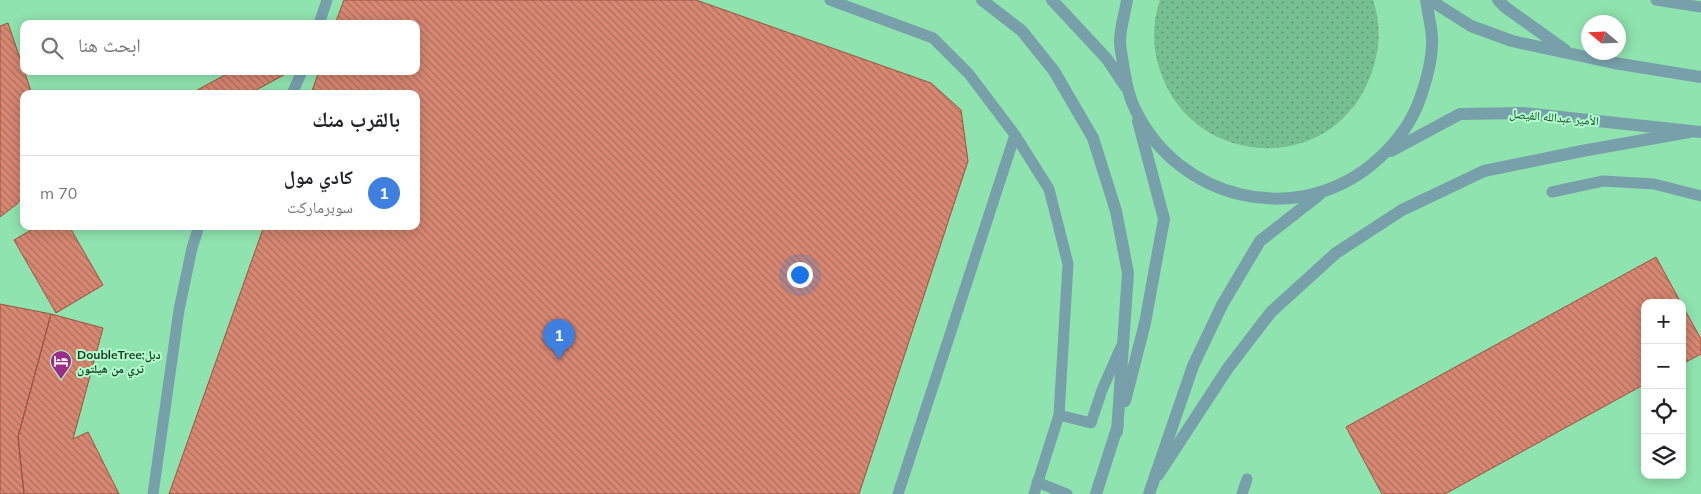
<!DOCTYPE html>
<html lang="ar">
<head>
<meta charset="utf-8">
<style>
	:root { --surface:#fff; --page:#f2f2f2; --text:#202124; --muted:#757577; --line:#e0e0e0; --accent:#b45309 }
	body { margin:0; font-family:Mulish,"Noto Naskh Arabic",sans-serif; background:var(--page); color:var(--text); direction:rtl }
	.controls { position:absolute; right:15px; bottom:15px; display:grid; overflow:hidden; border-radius:10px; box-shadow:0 2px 12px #0003 }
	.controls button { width:45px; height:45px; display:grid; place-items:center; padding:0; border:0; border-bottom:1px solid var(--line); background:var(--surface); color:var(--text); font:25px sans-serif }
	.compass { position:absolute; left:1581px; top:15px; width:45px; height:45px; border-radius:50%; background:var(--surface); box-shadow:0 2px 12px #0003; rotate:289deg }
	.you { position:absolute; left:799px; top:274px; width:18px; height:18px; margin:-12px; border:4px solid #fff; border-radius:50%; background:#1a73e8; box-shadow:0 0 0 8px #1a73e833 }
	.badge { display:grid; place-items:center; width:32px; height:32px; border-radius:50%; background:var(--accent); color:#fff; font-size:16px; font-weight:700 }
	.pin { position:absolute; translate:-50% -41px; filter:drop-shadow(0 1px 2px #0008) }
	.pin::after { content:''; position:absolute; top:26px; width:18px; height:15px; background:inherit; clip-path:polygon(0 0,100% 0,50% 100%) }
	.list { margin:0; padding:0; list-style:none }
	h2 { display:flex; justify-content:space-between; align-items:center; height:65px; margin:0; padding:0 20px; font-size:21px }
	h2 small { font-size:16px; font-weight:400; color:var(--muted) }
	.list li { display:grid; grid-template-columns:32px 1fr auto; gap:15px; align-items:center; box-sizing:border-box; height:75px; padding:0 20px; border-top:1px solid var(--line) }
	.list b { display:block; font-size:19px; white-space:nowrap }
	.list p { margin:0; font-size:16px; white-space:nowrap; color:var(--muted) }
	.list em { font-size:16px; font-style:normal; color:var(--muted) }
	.icon { flex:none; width:28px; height:28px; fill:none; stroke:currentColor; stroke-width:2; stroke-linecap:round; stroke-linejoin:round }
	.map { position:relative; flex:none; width:1701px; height:494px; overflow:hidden; direction:ltr }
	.search { position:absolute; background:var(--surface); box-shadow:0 2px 12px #0003; left:20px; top:20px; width:400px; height:55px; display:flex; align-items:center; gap:12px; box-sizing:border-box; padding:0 18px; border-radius:10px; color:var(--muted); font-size:19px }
	.panel { position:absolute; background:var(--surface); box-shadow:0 2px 12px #0003; left:20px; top:90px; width:400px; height:140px; border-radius:10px; direction:rtl }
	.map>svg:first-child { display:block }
	.built { fill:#8fe3ae; fill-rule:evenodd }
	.grass { fill:url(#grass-dots) }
	.building { fill:url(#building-back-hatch); stroke:#9c523f }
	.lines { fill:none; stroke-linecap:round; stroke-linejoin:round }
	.service { stroke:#77a0aa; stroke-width:11 }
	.minor { stroke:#77a0aa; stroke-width:12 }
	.tertiary { stroke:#77a0aa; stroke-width:12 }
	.labels { text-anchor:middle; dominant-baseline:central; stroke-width:4; stroke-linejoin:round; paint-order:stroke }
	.street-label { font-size:12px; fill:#193926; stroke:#b0fecb }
	.poi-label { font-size:12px; font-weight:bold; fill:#193926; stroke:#b0fecb; text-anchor:start }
</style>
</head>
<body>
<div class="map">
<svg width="1701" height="494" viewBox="0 0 1701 494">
	<defs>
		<pattern id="grass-dots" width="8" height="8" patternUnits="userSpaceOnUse" patternTransform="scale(1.25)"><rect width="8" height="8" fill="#76bf91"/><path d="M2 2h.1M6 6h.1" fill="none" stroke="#609c76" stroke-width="1.8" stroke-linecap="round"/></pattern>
		<pattern id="building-back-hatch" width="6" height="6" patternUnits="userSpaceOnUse" patternTransform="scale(1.25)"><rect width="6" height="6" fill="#d78772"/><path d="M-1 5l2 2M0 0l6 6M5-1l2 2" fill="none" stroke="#ae6f5d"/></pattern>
	</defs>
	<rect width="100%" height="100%" fill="#a3f0be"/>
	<path class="built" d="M0 0H1701V494H0ZM1588 22H1618V52H1588ZM24 24H416V71H24ZM24 94H416V226H24ZM1645 303H1682V475H1645Z"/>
	<path class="grass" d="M1160 0H1373C1383 28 1379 58 1367 84 1325 177 1190 166 1160 70 1152 48 1152 23 1160 0Z"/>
	<path class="building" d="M344 0H696L931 83 961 110 968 161 859 494H169L264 226H416V94H311L319 71H416V24H335Z
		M8 23 32 94H24V195L17 204 0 217V26Z
		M232 71H291L249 94H190Z
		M38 226H69L103 285 56 313 14 240Z
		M1656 257 1681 303H1645V384L1445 494H1382L1346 427Z
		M0 304 51 314 18 437 24 494H0Z
		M1682 305 1701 339V354L1682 364Z
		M51 314 103 328 73 439 88 432 119 494H24L18 437Z"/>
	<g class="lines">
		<path class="service" d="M830 0 933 38 969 74 1015 135 1049 189 1068 264 1059 415 1034 494
			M1656 0 1701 7
			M319 24 327 0
			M292 94 302 71
			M1552 192 1603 181 1654 184 1701 196
			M1059 415 1091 423 1102 390 1121 347
			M1037 482 1067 494
			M153 494 179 310 192 248 199 226
			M898 494 1015 135
			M1242 494 1247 479"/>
		<path class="minor" d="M1158 475 1228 368 1271 312 1336 253 1402 210 1484 171 1582 151 1689 132"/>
		<path class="tertiary" d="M982 0 1022 31 1054 71 1093 138 1116 211 1128 273 1117 432
			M1052 0 1107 59 1125 86
			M1127 0C1125 13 1120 28 1120 41 1120 48 1122 56 1123 64 1126 80 1128 96 1136 111 1179 199 1293 227 1370 166 1391 149 1408 129 1418 104 1426 83 1433 60 1432 37 1431 25 1428 12 1426 0
			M1430 0 1471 26 1512 41 1614 63 1701 77
			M1498 0 1505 7 1565 50
			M1391 151 1460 114 1523 113 1701 132
			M1125 401 1145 323 1164 219 1138 121
			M1096 494 1118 425
			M1149 494 1193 366 1222 305 1260 241 1319 195"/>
	</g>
	<defs>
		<g id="hotel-pin" transform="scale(1.125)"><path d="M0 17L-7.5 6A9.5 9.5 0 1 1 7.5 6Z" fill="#9c2c8a" stroke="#b0fecb"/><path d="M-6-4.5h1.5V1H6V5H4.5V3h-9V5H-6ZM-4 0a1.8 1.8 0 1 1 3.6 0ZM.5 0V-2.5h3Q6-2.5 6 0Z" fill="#fff"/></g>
	</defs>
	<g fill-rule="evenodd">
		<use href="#hotel-pin" x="61" y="361"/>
	</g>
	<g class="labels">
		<g class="street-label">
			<text transform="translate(1554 117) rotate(5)">الأمير عبدالله الفيصل</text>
		</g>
		<g class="poi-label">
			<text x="77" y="354">DoubleTree;دبل<tspan x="77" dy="14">تري من هيلتون</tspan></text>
		</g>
	</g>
</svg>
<div class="controls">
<button>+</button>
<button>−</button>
<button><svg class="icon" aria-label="locate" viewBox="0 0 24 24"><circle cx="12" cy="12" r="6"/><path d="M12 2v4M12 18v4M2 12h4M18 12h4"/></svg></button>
<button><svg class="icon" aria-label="layers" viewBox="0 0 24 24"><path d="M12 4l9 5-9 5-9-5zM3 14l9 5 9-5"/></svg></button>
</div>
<svg class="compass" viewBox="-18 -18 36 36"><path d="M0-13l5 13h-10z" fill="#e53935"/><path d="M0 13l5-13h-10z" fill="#757577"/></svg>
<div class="you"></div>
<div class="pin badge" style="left:559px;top:360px;background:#3f7fe0">1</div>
<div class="search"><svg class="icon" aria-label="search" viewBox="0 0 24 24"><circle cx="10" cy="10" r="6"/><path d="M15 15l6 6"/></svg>ابحث هنا</div>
<section class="panel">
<h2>بالقرب منك<small></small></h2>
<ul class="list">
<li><span class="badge" style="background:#3f7fe0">1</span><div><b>كادي مول</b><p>سوبرماركت</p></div><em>70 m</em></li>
</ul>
</section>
</div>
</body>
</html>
